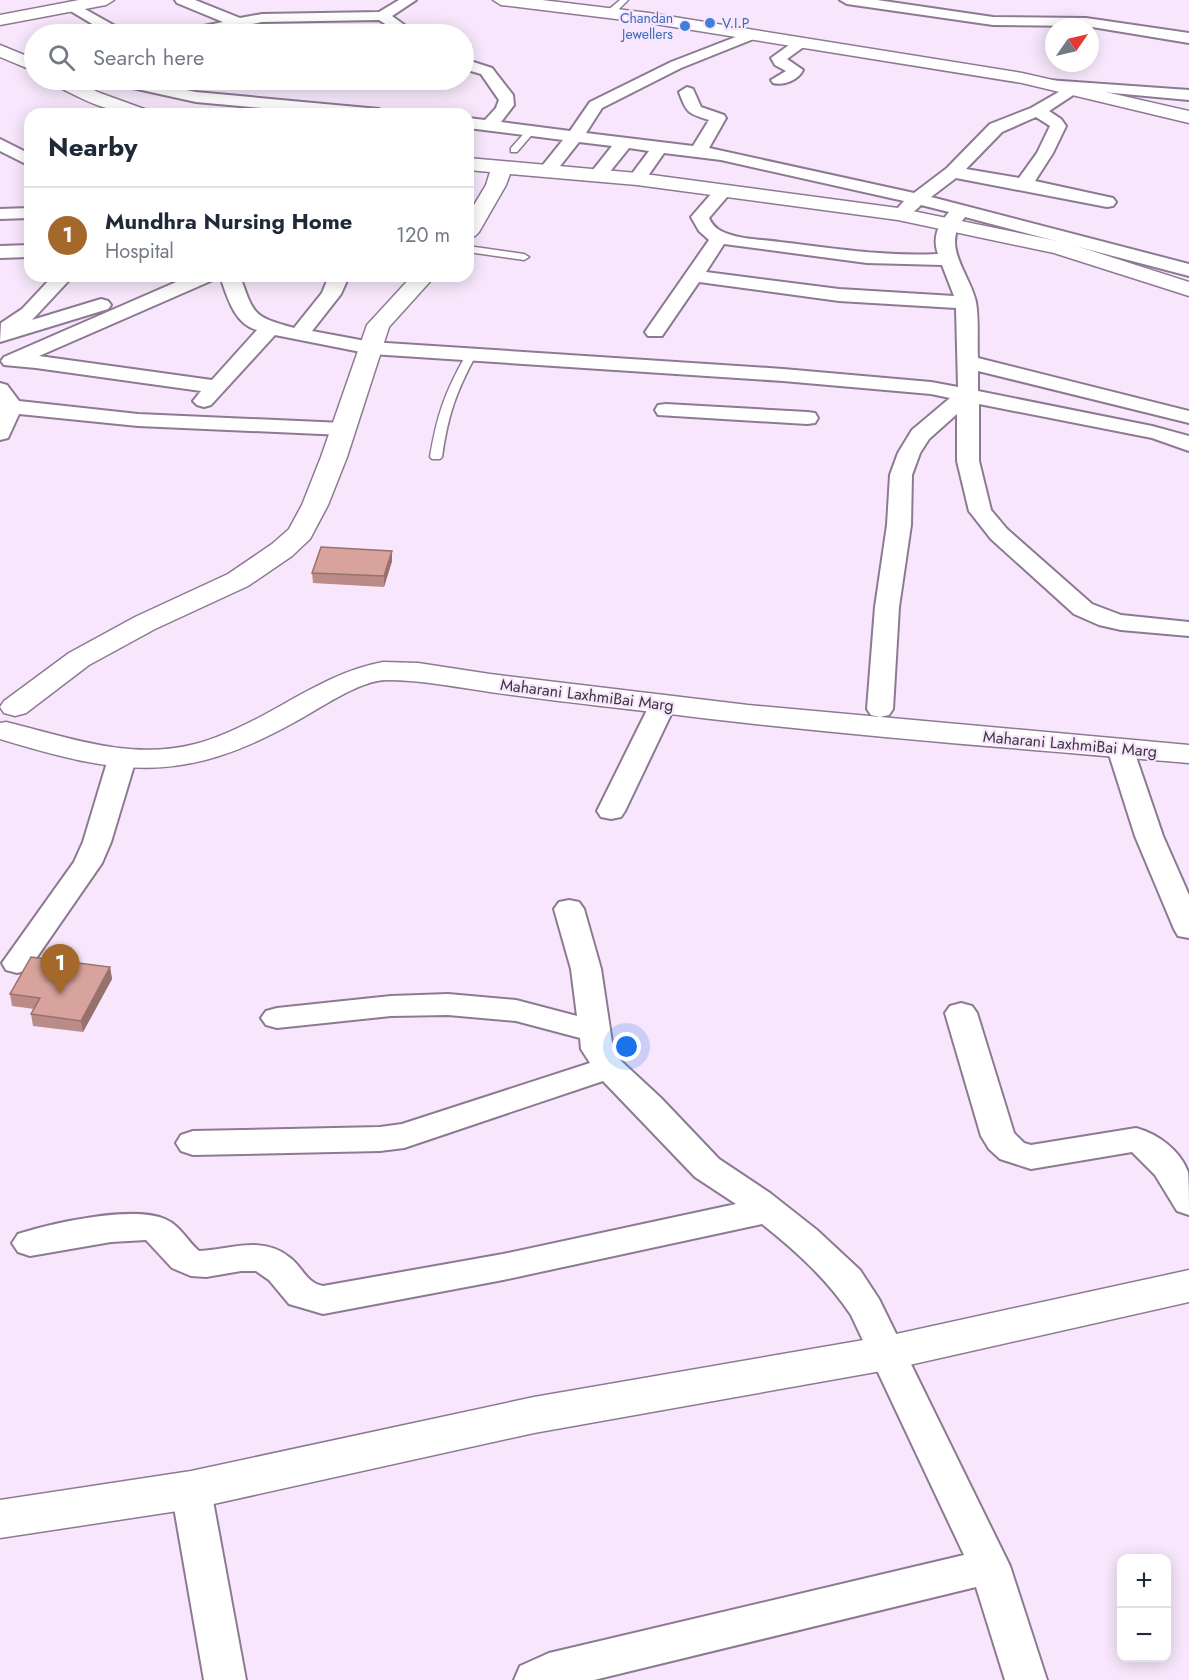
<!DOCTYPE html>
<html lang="en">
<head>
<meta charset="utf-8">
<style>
	:root { --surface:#fff; --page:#f6f6f7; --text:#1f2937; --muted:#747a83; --line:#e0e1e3; --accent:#a4682b }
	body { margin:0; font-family:Jost,sans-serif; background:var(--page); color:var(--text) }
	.controls { position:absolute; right:18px; bottom:18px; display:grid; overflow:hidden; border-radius:12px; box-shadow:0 3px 15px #0003 }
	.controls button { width:54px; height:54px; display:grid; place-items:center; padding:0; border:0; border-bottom:2px solid var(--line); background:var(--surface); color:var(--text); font:30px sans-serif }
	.compass { position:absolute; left:1045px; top:18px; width:54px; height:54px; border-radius:50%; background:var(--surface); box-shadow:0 3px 15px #0003; rotate:56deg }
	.you { position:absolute; left:627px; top:1047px; width:21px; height:21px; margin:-15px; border:4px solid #fff; border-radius:50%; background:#1a73e8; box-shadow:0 0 0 9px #1a73e833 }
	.badge { display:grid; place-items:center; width:39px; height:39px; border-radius:50%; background:var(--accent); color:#fff; font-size:20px; font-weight:700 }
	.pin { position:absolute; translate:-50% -50px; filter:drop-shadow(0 2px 3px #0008) }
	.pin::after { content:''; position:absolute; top:32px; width:21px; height:18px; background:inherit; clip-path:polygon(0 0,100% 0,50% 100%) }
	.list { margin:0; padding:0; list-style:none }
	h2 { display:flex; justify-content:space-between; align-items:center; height:78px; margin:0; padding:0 24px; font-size:26px }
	h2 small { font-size:20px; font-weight:400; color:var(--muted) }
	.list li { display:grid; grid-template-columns:39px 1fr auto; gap:18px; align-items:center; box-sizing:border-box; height:96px; padding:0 24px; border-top:2px solid var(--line) }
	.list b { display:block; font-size:22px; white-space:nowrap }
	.list p { margin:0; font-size:20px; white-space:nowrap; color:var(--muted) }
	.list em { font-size:20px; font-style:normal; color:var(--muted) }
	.icon { flex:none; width:33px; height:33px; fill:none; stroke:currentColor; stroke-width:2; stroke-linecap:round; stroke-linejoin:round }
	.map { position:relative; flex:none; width:1189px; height:1680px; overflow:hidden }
	.search { position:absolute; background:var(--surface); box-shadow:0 3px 15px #0003; left:24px; top:24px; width:450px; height:66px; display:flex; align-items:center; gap:15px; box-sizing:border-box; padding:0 21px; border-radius:33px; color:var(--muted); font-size:22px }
	.panel { position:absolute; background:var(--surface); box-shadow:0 3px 15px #0003; left:24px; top:108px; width:450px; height:174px; border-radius:18px }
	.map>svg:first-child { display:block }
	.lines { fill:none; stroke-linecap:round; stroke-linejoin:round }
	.lane-casing { stroke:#8d7a92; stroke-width:3 }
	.street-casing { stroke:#8d7a92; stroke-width:4 }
	.secondary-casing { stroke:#8d7a92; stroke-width:3 }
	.lane { fill:#fff; fill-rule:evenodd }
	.street { fill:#fff; fill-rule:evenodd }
	.secondary { fill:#fff; fill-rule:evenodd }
	.wall { fill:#ba8b87 }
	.shaded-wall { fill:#97716e }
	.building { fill:#d8a29d; stroke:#97716e; stroke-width:1.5 }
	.shop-dot { fill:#3f7fe0; stroke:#f8e7fc; stroke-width:2 }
	.labels { text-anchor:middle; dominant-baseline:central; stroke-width:4.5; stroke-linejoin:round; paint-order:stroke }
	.far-shop-label { font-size:14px; fill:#366cbe; stroke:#f8e7fc; text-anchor:end }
	.street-label { font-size:16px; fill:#3c343e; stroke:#f8e7fc }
</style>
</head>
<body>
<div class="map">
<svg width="1189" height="1680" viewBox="0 0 1189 1680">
	<rect width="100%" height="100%" fill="#f8e7fc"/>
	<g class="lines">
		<g class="lane-casing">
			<path id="lane" d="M620 0H628L613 15H607V11Z
				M529 128 536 130 517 152H511V148Z
				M468 246 524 254 529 257 524 260 468 252Z
				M471 352 476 355C456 392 448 415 442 457L440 459H432L430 457C437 415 445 392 466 355Z"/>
		</g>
		<g class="street-casing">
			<path id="street" d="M175 0H195L240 18 262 14 379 12 399 0H416L392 16 417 34H401L379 20 262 22 203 34H177L179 31 223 22 177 3Z
				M840 0H877L993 17 1086 18 1189 33V43L1086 26 993 25 847 4Z
				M74 3 124 31 126 34H109L69 10 67 7 69 4Z
				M751 31 758 35 756 38 681 68 602 108 586 133 693 146 709 120C687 113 687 113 679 92L687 87 693 89 701 107 724 115 726 118 709 148 914 193 947 168 990 124 1031 108 1064 89 1047 86 1045 83 1047 80 1189 90V100L1081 90 1049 111 1061 119 1066 126 1053 153 1035 181 1113 198 1116 202 1113 206 1107 207 956 178 931 197 1189 264V276L965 217C940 246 969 272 976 302 979 320 977 341 978 358L1189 411V423L978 371V391L1152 426 1189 436V451L1152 438 979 404V461L991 510 1007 529 1092 604 1121 615 1189 622V636L1121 630 1099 625 1074 614 991 539 969 511 957 461V414L929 439 920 453 912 475 911 525 899 607 893 709 889 715 880 717 871 715 867 709 875 607 887 525 890 475 898 453 912 430 950 398 931 394 783 381 371 354 275 335 211 405 204 407 197 405 193 401 201 391 36 368 4 365 1 361 4 357 190 276H216L213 280 39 356 212 380 257 330C234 324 227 296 220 276H240C254 316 254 317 294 328L322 293 329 276H349L341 294 312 331 371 342 783 369 931 382 958 387 956 308 839 301 699 282 662 336H648L645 332 709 240 699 231 691 217 718 186H730L733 190 709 218C712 224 715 228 721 231 739 240 761 239 780 242 833 248 885 257 938 254 932 238 938 225 949 212L921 205C914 212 910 215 900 213L897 209 904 201 721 160 664 153 643 183H631L628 179 649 151 629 148 604 179H592L589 175 612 146 579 142 553 175H541L538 171 563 140 468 128V118L485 120 496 108 499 100 481 74 464 69V59L492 68 513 95 514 105 501 122 570 131 590 102 671 62ZM1036 117 1050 126 1037 153 1019 178 966 169 1002 132ZM724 244 867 263 942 265 954 296 839 289 706 272Z
				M801 38 809 43 787 59 803 70C798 80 784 86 773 83L771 80 786 71 775 65 771 58 796 40Z
				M84 80H138L196 92 379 109 387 114H327L196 102 119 85 98 86 73 92 65 87 67 84Z
				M0 139 30 154V166L0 151Z
				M30 208V218L0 219V209Z
				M30 245V257L0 258V246Z
				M53 276H73L32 320 101 299 108 301 111 305 108 309 0 342 1 323 22 309Z
				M0 383 7 385 19 401 138 414 343 423 351 424 354 429 351 434 343 435 138 426 19 414 8 438 0 440Z
				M666 404 807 412 815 413 818 418 815 423 807 424 658 415 655 410 658 405Z
				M663 696 672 698 676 704 625 811 621 817 611 819 601 817 597 811 650 704 654 698Z
				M1120 740 1130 742 1133 748 1163 836 1189 895V938L1178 936 1174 929 1135 836 1107 748 1110 742Z
				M122 751 132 753 136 759 111 842 102 863 28 970 17 973 6 970 2 963 74 862 83 842 108 759 112 753Z
				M569 900 579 902 584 909 601 969 613 1049 620 1060 661 1098 719 1159 770 1193 817 1230 860 1270 879 1299 1010 1566 1047 1680H1005L976 1587 594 1680H514L520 1666 549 1653 964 1555 851 1315C827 1279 796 1251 762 1224L503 1280 323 1314 289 1304 269 1280 256 1271H241L206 1277 191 1276 172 1268 146 1240 111 1242 30 1256 18 1252 12 1243 18 1234C51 1223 133 1205 165 1219 180 1225 187 1241 199 1251 230 1250 261 1235 289 1257 302 1266 306 1283 323 1286L503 1254 736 1204 695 1177 603 1081 404 1148 380 1151 193 1155 181 1151 176 1143 181 1135 193 1131 380 1127 402 1124 590 1063 581 1049 580 1038 516 1021 448 1015 391 1016 277 1028 266 1025 261 1018 266 1011 277 1008 391 996 448 994 516 1000 577 1016 571 969 554 909 559 902Z
				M961 1003 972 1006 977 1013 1014 1133 1024 1143 1031 1145 1136 1128C1158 1134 1180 1150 1188 1172 1189 1184 1189 1202 1189 1215L1177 1211 1155 1175 1132 1152 1031 1169 1000 1159 989 1149 981 1136 945 1013 950 1006Z
				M191 1474 205 1478 211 1490 246 1680H204L171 1490 177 1478Z"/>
		</g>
		<g class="secondary-casing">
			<path id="secondary" d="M79 0H114L106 5 0 25V15Z
				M493 0H542L649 13 1022 73 1189 111V123L1022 83 649 23 501 5Z
				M0 45 34 59V71L0 57Z
				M50 80H72L100 93 147 110 149 114C109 114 88 102 53 84Z
				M468 158 637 173 898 208 1067 243 1189 282V296L1054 253 898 220 637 185 510 174 506 185 479 232 475 236 468 238V215L486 185 490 172 468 170Z
				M412 276H435L389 327 347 457 328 505 310 539 292 556 248 586 155 629 89 665 26 713 15 716 4 713 0 707 4 701 69 653 135 617 228 574 272 544 289 529 302 505 321 457 367 325Z
				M383 662 418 663 490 674 748 705 1189 745V763C1027 749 864 737 702 718 632 709 561 702 490 692 456 687 422 680 387 680 359 680 318 710 293 723 181 785 118 775 0 739V723L6 722C68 737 130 761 195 744 219 738 241 727 262 716 301 695 339 670 383 662Z
				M1189 1270V1302L887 1370 534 1433 191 1509 0 1538V1500L191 1471 534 1397 887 1336Z"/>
		</g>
		<use href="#lane" class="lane"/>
		<use href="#street" class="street"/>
		<use href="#secondary" class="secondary"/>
	</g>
	<path class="wall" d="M392 561 384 587 313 583 312 573Z
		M110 967 112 979 83 1032 33 1026 31 1014 34 1009 12 1006 10 994Z"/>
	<path class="shaded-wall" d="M392 551V561L384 587V576Z
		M110 967 112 979 83 1032 81 1021Z"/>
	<path class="building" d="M321 547 392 551 384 576 312 573Z
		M31 957 110 967 81 1021 31 1014 40 998 10 994Z"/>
	<g class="shop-dot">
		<circle cx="710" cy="23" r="6"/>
		<circle cx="685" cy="26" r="6"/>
	</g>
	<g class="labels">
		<g class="far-shop-label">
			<text x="673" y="18">Chandan<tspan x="673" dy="16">Jewellers</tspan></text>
			<text x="722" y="23" text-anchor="start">V.I.P</text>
		</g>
		<g class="street-label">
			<text transform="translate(587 695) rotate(7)">Maharani LaxhmiBai Marg</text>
			<text transform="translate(1070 744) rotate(5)">Maharani LaxhmiBai Marg</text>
		</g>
	</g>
</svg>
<div class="controls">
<button>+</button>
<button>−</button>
</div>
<svg class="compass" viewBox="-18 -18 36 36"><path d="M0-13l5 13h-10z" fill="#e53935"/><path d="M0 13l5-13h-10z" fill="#747a83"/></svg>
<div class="you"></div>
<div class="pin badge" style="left:60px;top:994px">1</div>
<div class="search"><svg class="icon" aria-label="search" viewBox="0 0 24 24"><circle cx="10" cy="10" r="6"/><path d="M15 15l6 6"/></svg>Search here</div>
<section class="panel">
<h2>Nearby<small></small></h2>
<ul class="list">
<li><span class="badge">1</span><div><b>Mundhra Nursing Home</b><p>Hospital</p></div><em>120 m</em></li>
</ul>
</section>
</div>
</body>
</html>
